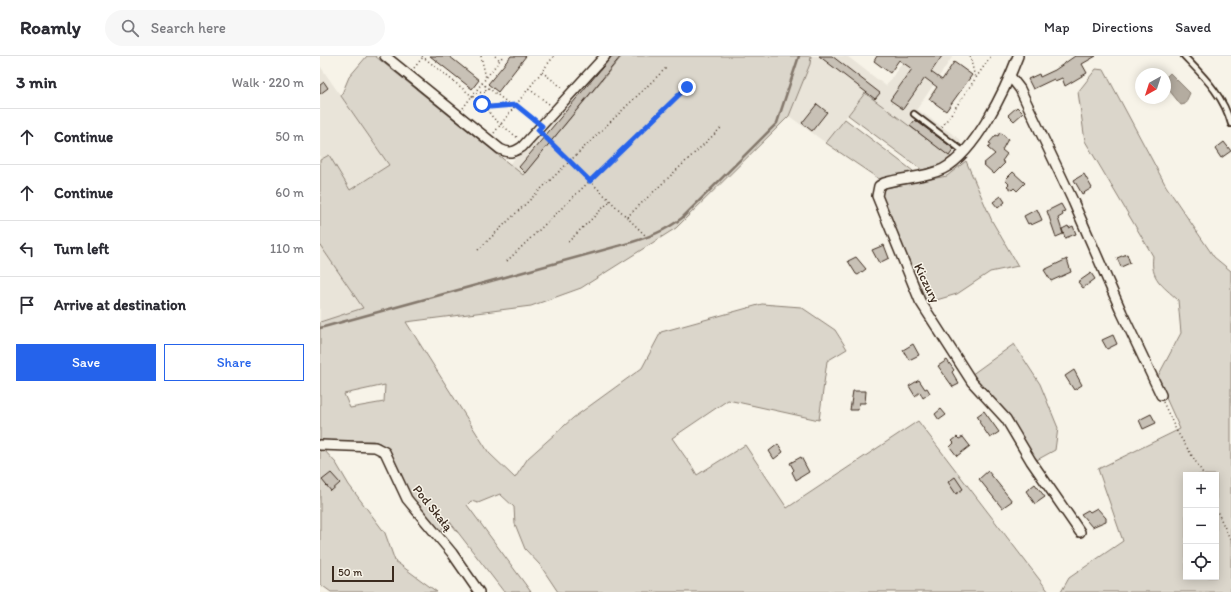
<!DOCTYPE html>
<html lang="en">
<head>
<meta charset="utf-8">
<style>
	:root { --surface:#fff; --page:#f7f7f7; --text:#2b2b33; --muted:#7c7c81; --line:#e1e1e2; --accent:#2563eb }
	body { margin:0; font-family:Itim,sans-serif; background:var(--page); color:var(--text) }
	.controls { position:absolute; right:12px; bottom:12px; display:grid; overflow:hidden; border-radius:0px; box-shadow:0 2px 10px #0003 }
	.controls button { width:36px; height:36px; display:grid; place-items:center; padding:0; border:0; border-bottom:1px solid var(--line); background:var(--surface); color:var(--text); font:20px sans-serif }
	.compass { position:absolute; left:815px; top:12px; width:36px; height:36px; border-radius:50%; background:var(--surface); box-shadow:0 2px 10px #0003; rotate:219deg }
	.scale { position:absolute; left:12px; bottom:10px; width:62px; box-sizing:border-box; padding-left:4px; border:2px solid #3b2a1e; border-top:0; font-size:11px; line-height:14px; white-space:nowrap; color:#3b2a1e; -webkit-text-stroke:3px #f7f3e8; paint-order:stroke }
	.stop { position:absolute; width:12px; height:12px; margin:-9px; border:3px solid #2563eb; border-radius:50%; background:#fff }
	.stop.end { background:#2563eb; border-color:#fff; box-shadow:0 1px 4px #0008 }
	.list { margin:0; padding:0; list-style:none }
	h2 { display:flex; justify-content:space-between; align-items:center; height:52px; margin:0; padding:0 16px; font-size:17px }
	h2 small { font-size:13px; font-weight:400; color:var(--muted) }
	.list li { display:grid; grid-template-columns:26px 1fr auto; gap:12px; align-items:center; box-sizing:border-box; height:56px; padding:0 16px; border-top:1px solid var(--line) }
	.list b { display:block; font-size:15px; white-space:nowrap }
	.list em { font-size:13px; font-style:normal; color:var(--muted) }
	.actions { display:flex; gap:8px; padding:12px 16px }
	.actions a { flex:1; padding:9px 0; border:1px solid var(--accent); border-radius:0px; text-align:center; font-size:14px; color:var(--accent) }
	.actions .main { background:var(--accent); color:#fff }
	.icon { flex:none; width:22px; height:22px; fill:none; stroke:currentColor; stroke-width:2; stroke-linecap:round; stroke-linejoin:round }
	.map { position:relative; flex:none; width:911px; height:536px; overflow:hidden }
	header { display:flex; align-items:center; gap:24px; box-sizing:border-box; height:56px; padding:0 20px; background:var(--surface); border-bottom:1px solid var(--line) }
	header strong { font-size:19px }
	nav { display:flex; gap:22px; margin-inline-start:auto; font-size:14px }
	.search { width:280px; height:36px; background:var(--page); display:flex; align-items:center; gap:10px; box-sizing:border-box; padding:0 14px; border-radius:22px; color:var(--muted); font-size:15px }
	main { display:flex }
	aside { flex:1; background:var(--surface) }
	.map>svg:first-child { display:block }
	.built { fill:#e9e4d9 }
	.green { fill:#dbd6cb; stroke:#8b8074; fill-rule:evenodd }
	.water { fill:#b4aca0; stroke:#84786c }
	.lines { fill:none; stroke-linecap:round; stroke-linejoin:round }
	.stream { stroke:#84786c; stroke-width:2.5 }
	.building { fill:#c8c1b6; stroke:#3b2a1e }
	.lane-casing { stroke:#3b2a1e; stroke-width:8 }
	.street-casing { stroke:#3b2a1e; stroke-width:12 }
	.path { stroke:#3b2a1e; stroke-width:1.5; stroke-dasharray:1 3; stroke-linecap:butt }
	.lane { stroke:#f7f3e8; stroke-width:4.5 }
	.street { stroke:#f7f3e8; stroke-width:9 }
	.route { stroke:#2563eb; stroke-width:5 }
	.labels { text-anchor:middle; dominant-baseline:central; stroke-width:3; stroke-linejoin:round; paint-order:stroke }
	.street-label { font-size:13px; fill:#3b2a1e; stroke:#f7f3e8 }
</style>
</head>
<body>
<header>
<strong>Roamly</strong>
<div class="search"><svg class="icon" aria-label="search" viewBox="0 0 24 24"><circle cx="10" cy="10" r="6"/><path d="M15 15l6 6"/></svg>Search here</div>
<nav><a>Map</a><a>Directions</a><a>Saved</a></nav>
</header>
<main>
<aside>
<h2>3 min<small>Walk · 220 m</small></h2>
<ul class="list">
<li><svg class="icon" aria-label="ahead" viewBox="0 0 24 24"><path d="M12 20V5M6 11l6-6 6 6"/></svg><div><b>Continue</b></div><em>50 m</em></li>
<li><svg class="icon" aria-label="ahead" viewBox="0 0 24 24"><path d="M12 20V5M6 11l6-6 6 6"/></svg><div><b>Continue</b></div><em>60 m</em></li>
<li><svg class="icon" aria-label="left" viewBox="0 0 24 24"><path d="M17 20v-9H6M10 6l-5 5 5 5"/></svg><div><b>Turn left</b></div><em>110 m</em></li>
<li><svg class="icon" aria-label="arrive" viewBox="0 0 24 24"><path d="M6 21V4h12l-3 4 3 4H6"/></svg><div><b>Arrive at destination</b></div></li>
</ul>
<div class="actions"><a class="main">Save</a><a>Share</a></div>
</aside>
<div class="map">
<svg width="911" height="536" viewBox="0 0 911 536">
	<rect width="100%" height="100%" fill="#f7f3e8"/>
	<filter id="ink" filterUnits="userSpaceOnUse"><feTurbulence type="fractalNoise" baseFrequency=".025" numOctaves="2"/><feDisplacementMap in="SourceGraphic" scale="8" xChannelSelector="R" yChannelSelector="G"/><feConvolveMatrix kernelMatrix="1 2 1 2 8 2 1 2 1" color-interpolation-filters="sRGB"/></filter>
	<g filter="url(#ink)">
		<path class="built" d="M291 0H302L203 120 189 108 201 97Z
			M491 0H527L566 30 587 0H633L597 53 641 84 631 101 545 37 506 87 469 60 490 8Z
			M0 10 69 109 30 135 9 99 0 104Z
			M0 189 43 252 0 266Z"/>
		<path class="green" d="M47 0H55L203 119 302 0H491L490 8 469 60 356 172 261 232 211 250 86 266 169 397 195 422 208 402 253 362 322 312 341 276 442 248 481 251 515 274 527 293 507 305 499 364 408 344 352 382 373 412 377 419 425 389 467 452 598 365 729 536H238L220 509 205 493 195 468 194 451 180 438 158 447 151 445 147 449 211 536H184L130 466 119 475 94 446 82 426 69 396 60 387 53 385 0 386V266L43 252 0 189V104L9 99 30 134 69 109 21 40 29 21ZM65 329 64 346 30 352 24 338Z
			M776 13 784 14 846 130 894 201 911 215V536H741L749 522 803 485 778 413 860 373 837 322 861 277 858 244C842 229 830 223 833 200L765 85 758 36ZM866 419H896V521H866Z
			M545 37 631 101 623 108 602 114 528 59Z
			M525 63 593 115 590 118 559 123 506 87Z
			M646 105 672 165 698 210 670 216 637 238 613 245 605 246 560 135 565 132 627 120Z
			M694 288 720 328 738 372 735 394 715 405 651 319Z
			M0 394H4L16 407 29 429 65 477 75 505 117 536H11L0 528Z"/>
		<path class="water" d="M850 17 870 37 865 48 861 49 845 29V22Z"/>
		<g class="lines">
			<path class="stream" d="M0 272 309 187C329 181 345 175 362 162L457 67 479 0"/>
		</g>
		<path class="building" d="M110 0H129L159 24 152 33Z
			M191 0H206L178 36 168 28Z
			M292 0H301L205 117 199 111Z
			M499 0H512L560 37 555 43Z
			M557 0H622L611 16 622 24 634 6 652 19 626 55 609 43 617 31 605 22 583 53 570 44 592 13 579 4 570 17 554 5Z
			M755 0H776L762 8 767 17 745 30 742 22 735 25 734 23 713 33 708 23 719 18 720 21 735 14Z
			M4 26 8 32 0 38V29Z
			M497 48 507 56 492 75 482 67Z
			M697 51 703 57 694 65 688 59Z
			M595 64 634 93 629 100 590 70Z
			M680 76 688 83 682 94 687 98 682 105 685 107 674 118 663 108 675 98 668 92 671 88 669 87 676 79 678 80Z
			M904 86 911 95 901 102 895 93Z
			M693 116 705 127 697 135 694 132 692 134 687 130 689 128 685 124Z
			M764 118 772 132 762 138 754 124Z
			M681 140 685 146 678 152 673 146Z
			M741 148 745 155 742 156 743 159 738 162 743 178 736 181 727 155Z
			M717 153 722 164 711 169 710 167 708 168 704 160Z
			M748 170 749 172 753 170 756 178 745 182 742 173Z
			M564 189 569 202 559 207 552 194Z
			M807 198 810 207 801 211 797 202Z
			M536 201 546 213 538 219 536 218 528 205Z
			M747 203 751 216 731 225 724 214Z
			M771 217 775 223 763 232 758 226Z
			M793 279 797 288 787 293 782 284Z
			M593 288 599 299 589 304 583 294Z
			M627 304 634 314 632 316 639 328 633 331 618 310Z
			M754 314 762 329 754 334 745 320Z
			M599 324 605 333 607 332 610 337 603 342 600 336 595 340 589 330Z
			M533 335H546L545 347H539L538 354H530Z
			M621 353 626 359 619 364 615 358Z
			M664 355 679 376 670 382 659 366 660 365 657 360Z
			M831 358 836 367 823 373 819 364Z
			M637 381 639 383 643 381 650 390 637 400 630 391 634 387 632 385Z
			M458 388 463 396 454 403 449 395Z
			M481 401 489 416 476 424 472 416 474 414 470 407Z
			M668 415 692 445 682 452 659 423Z
			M11 417 20 427 11 435 2 424Z
			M635 421 643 433 636 438 628 426Z
			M715 428 725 441 715 448 706 435Z
			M777 452 786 462V465L772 471 761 458 768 454 770 456Z"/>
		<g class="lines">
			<g class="lane-casing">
				<path id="lane" d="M864 0C884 21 904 40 911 68
					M594 58 644 96"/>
			</g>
			<g class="street-casing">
				<path id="street" d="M65 0 180 93C190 98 194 96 202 91L285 0
					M698 0C685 34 656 96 623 113 605 122 583 121 564 127L559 130 557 140 600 245 652 326 686 363 711 405 760 476
					M690 20 700 33 753 145 802 257 841 339
					M0 389 55 391 65 396 87 443 132 497 159 536"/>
			</g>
			<path class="path" d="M102 0 152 40 183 0
				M161 0 166 22
				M175 0 180 4
				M650 0 655 22
				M94 12 103 1
				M222 16 244 33
				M162 27 192 50
				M209 33 229 48
				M156 37 166 36 165 29
				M165 50 173 62 198 82
				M143 52 152 40 165 50 196 49 214 64
				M622 71 671 0
				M174 77 234 0
				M224 80 326 180
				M307 161 401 72
				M248 186 290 145
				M158 194 346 12
				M187 205 367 31
				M843 346 856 374 884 419
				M896 453 911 485"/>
			<use href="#lane" class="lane"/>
			<use href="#street" class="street"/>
		</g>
	</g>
	<g class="lines" filter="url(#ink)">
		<path class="route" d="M162 48 170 51 196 49 222 70 218 74 270 125 367 31"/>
	</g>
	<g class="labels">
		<g class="street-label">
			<text transform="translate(607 227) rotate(64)">Kiczury</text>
			<text transform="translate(113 452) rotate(51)">Pod Skałą</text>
		</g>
	</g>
</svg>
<div class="controls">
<button>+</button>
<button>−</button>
<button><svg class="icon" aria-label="locate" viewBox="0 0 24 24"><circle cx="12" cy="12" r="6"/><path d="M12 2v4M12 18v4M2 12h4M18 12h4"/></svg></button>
</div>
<svg class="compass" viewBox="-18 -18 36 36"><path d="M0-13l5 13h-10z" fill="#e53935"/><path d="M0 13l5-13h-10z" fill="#7c7c81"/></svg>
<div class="scale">50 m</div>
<div class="stop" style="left:162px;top:48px"></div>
<div class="stop end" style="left:367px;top:31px"></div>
</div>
</main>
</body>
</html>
